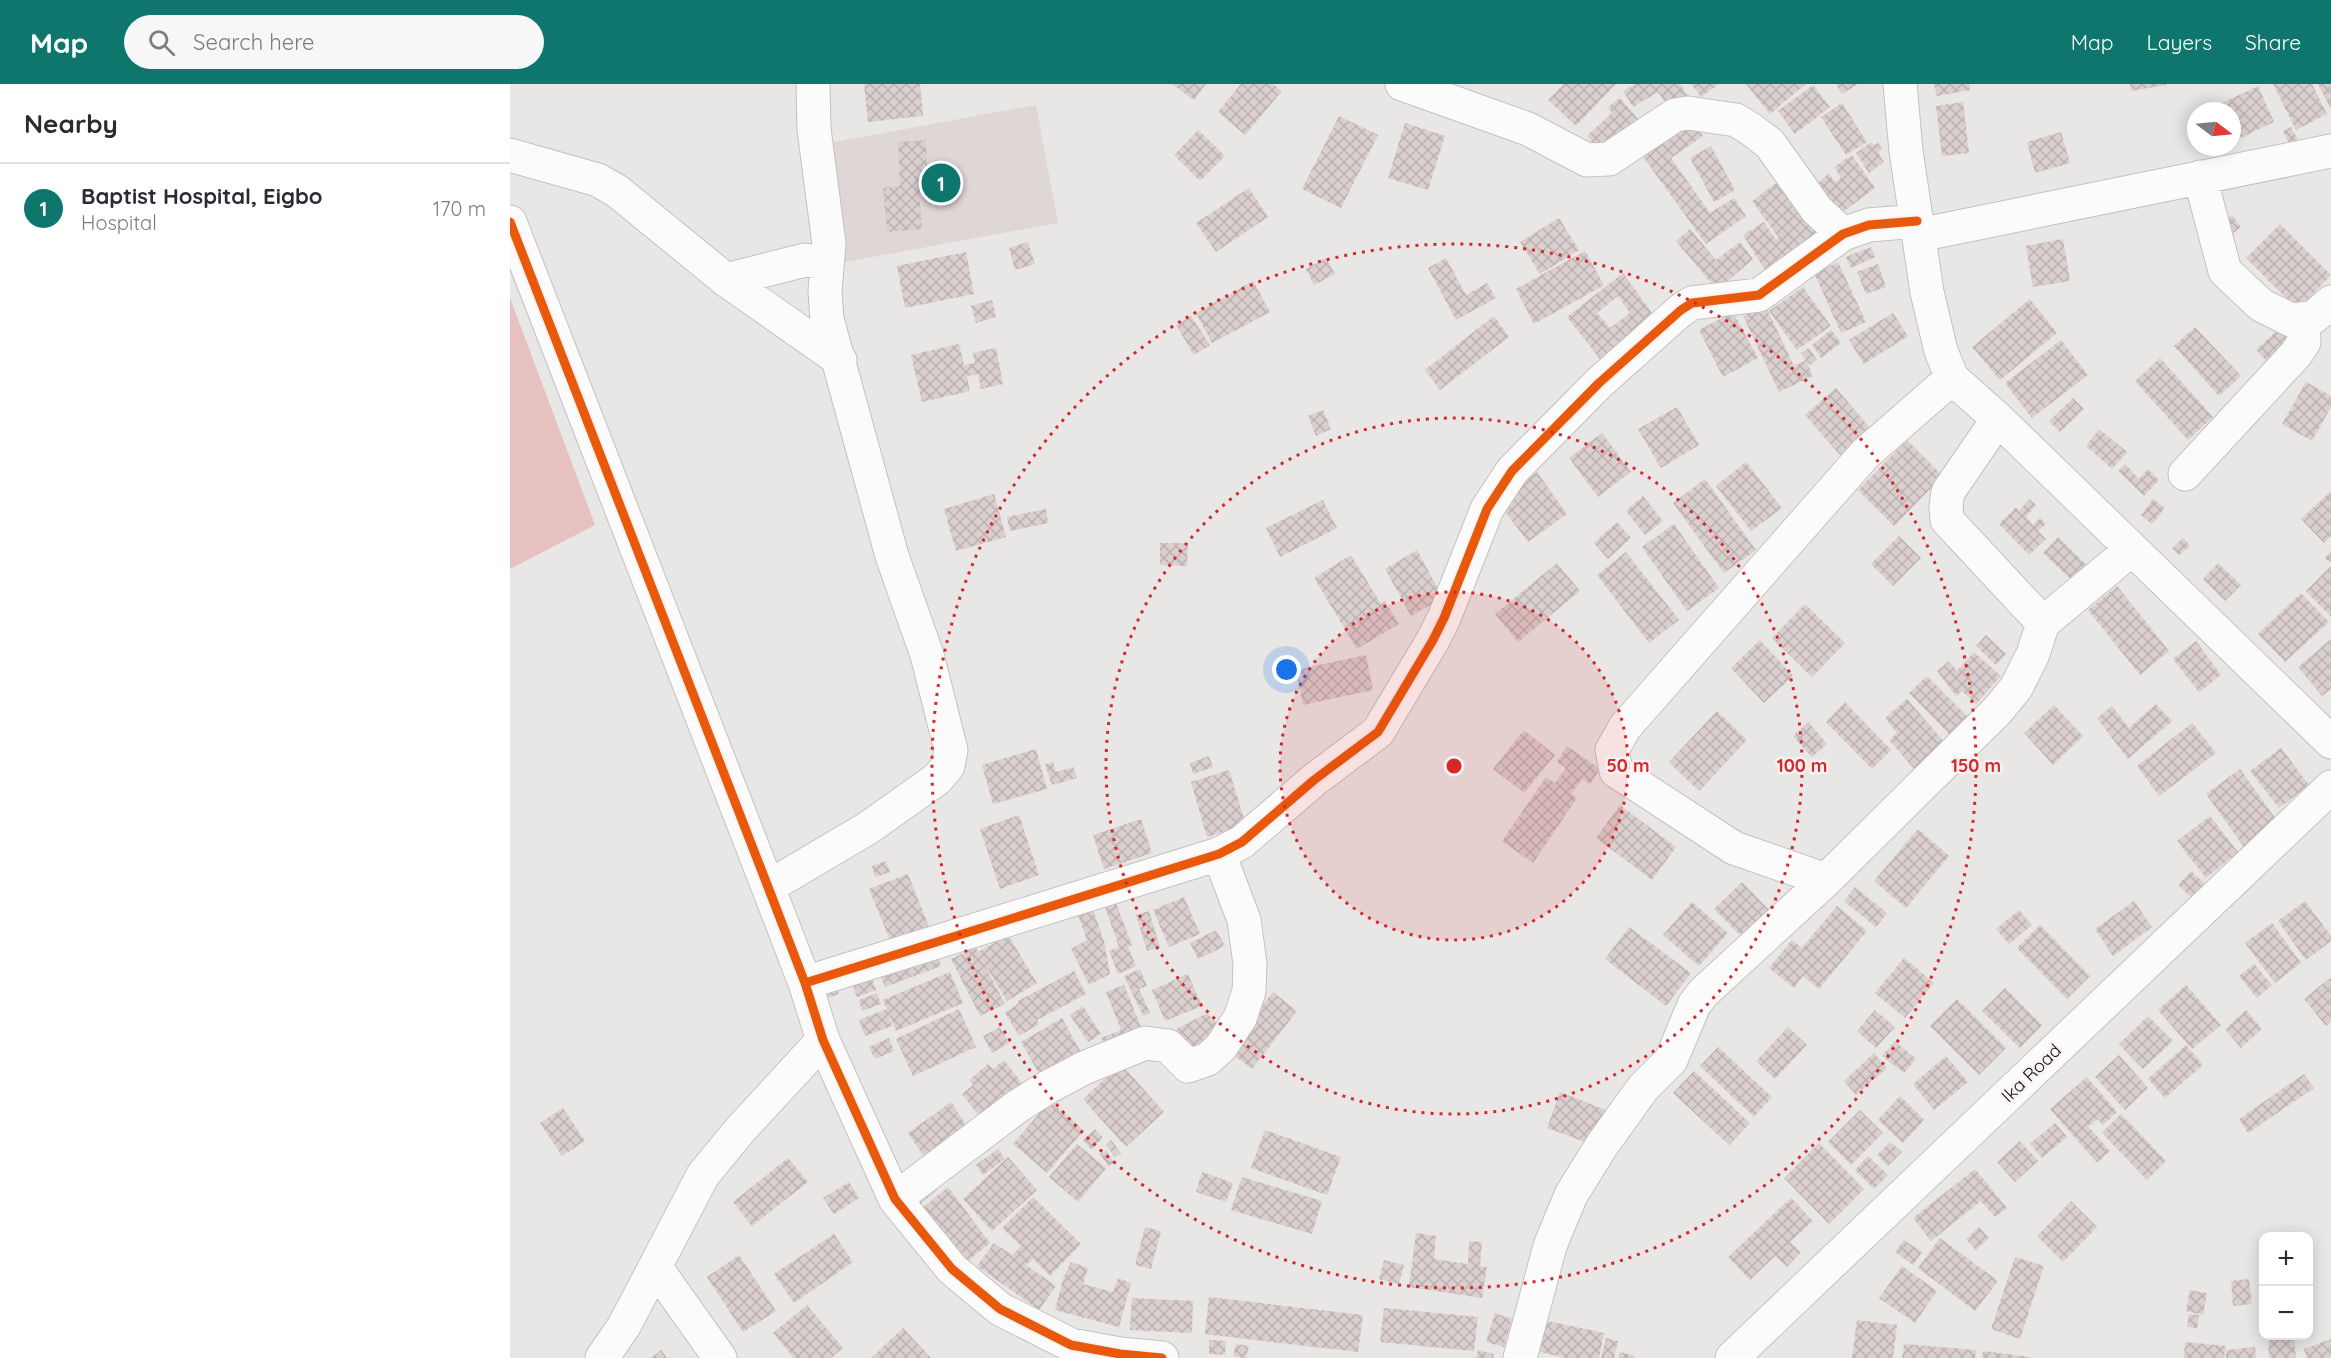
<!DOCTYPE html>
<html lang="en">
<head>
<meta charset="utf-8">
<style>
	:root { --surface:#fff; --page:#f7f7f7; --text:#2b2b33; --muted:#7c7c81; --line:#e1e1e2; --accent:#0f766e }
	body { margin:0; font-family:Quicksand,sans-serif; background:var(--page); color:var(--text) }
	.controls { position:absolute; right:18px; bottom:18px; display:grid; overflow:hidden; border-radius:12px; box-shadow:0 3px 15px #0003 }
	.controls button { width:54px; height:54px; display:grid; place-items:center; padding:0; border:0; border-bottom:2px solid var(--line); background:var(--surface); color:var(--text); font:30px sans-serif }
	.compass { position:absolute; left:1677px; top:18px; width:54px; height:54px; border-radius:50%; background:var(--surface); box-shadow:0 3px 15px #0003; rotate:106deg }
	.you { position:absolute; left:777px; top:586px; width:21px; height:21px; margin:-15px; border:4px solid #fff; border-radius:50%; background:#1a73e8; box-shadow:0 0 0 9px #1a73e833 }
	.badge { display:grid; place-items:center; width:39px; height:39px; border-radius:50%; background:var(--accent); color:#fff; font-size:20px; font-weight:700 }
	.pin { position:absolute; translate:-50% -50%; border:3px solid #fff; box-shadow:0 2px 6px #0006 }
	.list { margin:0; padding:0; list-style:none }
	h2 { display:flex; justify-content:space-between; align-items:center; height:78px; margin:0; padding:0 24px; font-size:26px }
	h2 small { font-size:20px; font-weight:400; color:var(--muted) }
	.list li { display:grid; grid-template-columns:39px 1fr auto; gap:18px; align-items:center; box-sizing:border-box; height:90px; padding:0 24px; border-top:2px solid var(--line) }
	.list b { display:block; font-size:22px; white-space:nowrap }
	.list p { margin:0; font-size:20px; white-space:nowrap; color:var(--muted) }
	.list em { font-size:20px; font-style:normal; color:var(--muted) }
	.icon { flex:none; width:33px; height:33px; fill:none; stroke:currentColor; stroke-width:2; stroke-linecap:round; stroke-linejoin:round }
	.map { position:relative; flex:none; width:1821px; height:1274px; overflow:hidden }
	header { display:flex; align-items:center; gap:36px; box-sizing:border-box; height:84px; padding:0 30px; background:var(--accent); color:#fff }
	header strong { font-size:28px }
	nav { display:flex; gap:33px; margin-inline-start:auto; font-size:21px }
	.search { width:420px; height:54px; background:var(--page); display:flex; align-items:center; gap:15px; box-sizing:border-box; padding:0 21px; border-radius:33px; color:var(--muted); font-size:22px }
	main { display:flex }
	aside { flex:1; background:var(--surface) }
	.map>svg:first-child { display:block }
	.built { fill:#dfd6d6 }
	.grass { fill:#e7c0c0 }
	.building { fill:url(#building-cross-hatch); fill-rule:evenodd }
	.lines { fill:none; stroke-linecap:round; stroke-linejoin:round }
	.minor-casing { stroke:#c3c1c1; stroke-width:35 }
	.minor { stroke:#fcfbfb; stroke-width:33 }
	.cycleway-casing { stroke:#f8f2f2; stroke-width:13 }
	.cycleway { stroke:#e8590c; stroke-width:9 }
	.ring { fill:none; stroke:#d62828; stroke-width:3; stroke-dasharray:3 6 }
	.labels { text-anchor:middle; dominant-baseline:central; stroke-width:5; stroke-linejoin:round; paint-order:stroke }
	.street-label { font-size:18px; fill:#141212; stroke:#f8f2f2 }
	.centre { fill:#d62828; stroke:#f8f2f2; stroke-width:3 }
	.ring-label { font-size:18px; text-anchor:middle; font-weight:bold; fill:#d62828; stroke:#f8f2f2; stroke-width:5; stroke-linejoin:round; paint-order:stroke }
</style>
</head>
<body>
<header>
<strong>Map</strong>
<div class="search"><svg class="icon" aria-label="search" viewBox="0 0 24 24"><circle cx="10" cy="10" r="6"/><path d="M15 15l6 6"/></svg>Search here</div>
<nav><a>Map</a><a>Layers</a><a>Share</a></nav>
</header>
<main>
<aside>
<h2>Nearby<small></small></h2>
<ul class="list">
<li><span class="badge">1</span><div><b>Baptist Hospital, Eigbo</b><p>Hospital</p></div><em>170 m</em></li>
</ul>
</aside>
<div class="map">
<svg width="1821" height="1274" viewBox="0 0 1821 1274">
	<defs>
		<pattern id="building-cross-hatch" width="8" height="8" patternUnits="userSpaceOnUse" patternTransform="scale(1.5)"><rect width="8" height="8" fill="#dacfce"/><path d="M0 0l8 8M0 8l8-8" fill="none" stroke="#bab1b0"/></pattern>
	</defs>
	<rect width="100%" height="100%" fill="#e9e6e6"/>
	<path class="built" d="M526 21 548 139 335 178 314 60Z"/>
	<path class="grass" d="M0 214 85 441 0 485Z"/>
	<path class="building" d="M354 0H410L413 32 358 38Z
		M662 0H696L684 16Z
		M731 0H763L772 7 735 51 708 28Z
		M1054 0H1106L1066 42 1038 16Z
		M1126 0H1170L1178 12 1160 25 1148 8 1123 23 1113 7Z
		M1181 0H1209L1191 13Z
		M1236 0H1296L1260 30Z
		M1326 0H1348L1332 10Z
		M1424 0H1459L1460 6 1427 12Z
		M1620 0H1656V1L1621 7Z
		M1763 0H1802L1817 30 1786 46Z
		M1808 0H1821V25Z
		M1303 1 1320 23 1285 50 1268 27Z
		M1748 2 1764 38 1722 58V27H1695Z
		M1110 14 1129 36 1092 69 1077 52 1102 29 1098 23Z
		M1453 18 1459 69 1432 72 1426 22Z
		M1332 19 1357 58 1336 71 1311 33Z
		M829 32 868 51 831 124 792 105Z
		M1181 35 1193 52 1161 74 1200 129 1224 114 1236 132 1196 160 1131 70Z
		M895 39 935 52 918 106 878 94Z
		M1781 43 1789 58 1780 62 1773 47Z
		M688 46 715 72 690 97 664 71Z
		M1551 48 1560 79 1525 89 1517 58Z
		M416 56 418 106 409 107 412 145 377 148 373 104 390 102 388 58Z
		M1361 58 1363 61 1368 59 1372 65 1368 68 1374 78 1359 89 1346 69Z
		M1201 62 1225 106 1204 118 1180 74Z
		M1342 71 1365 104 1330 130 1308 99 1319 89 1325 98 1331 94 1324 83Z
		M1269 97 1313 157 1260 194 1233 151 1254 138 1266 156 1269 154 1242 117Z
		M739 104 758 133 706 168 686 139Z
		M1722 131 1731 143 1722 150 1713 137Z
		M1049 134 1069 166 1030 190 1010 158Z
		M1770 140 1821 191 1788 226 1736 174Z
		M1180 145 1206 176 1230 158 1243 175 1207 206 1166 157Z
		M1553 155 1560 197 1523 203 1516 162Z
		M518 158 525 180 505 186 499 164Z
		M1361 163 1365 173 1341 184 1336 173Z
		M1075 167 1094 201 1024 240 1006 205Z
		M456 168 464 210 395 224 387 182Z
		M816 174 825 190 804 201 796 185Z
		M936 174 956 211 977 199 986 214 946 236 918 184Z
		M1328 178 1356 238 1331 249 1304 189Z
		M1368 180 1376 203 1356 210 1347 188Z
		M1113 189 1150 240 1094 280 1057 233ZM1108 212 1120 229 1100 244 1087 229Z
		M743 197 760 228 702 259 686 229Z
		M1293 203 1321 242 1287 266 1259 227Z
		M1520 215 1547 249 1490 296 1462 263Z
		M482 216 486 233 466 239 461 222Z
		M1255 221 1284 282 1296 276 1303 292 1269 308 1233 232Z
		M1223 228 1248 274 1213 293 1189 246Z
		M1383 229 1398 252 1354 280 1339 256Z
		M681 232 700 261 684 271 666 241Z
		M984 232 999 253 930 306 915 286Z
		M1774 240 1788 255 1760 281 1746 266Z
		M1685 243 1731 292 1709 312 1664 262Z
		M1321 246 1331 259 1311 274 1302 261Z
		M1551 256 1578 291 1522 334 1495 299Z
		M449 260 454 281 465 279 463 269 486 264 493 300 471 305 468 290 457 292 460 307 412 318 401 271Z
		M1299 264 1307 276 1300 281 1291 269Z
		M1650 274 1703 333 1678 356 1625 297Z
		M1796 298 1821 312V323L1802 357 1772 340Z
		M1326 304 1360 344 1330 371 1295 331Z
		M1563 314 1574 325 1550 348 1539 337Z
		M1167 323 1189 361 1151 384 1128 345Z
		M813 326 821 345 806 352 798 332Z
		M1589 345 1617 368 1602 385 1576 362Z
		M1092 349 1121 388 1088 413 1059 374Z
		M1397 356 1433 392 1384 442 1348 406Z
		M1236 378 1272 424 1241 447 1206 402Z
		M1615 380 1629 395 1638 385 1649 396 1634 412 1608 387Z
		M1027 388 1057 430 1018 458 987 417Z
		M1195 395 1246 466 1214 489 1163 419Z
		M1821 407V452L1814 459 1791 435Z
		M484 410 496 453 446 467 434 425Z
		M1133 412 1153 437 1135 451 1116 427Z
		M1519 415 1526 421 1516 433 1523 441 1530 434 1536 440 1528 447 1536 455 1519 471 1489 440 1506 423 1509 427Z
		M1643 415 1655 424 1642 440 1631 431Z
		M813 416 827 444 770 473 756 444Z
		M536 425 538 439 500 447 497 433Z
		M1107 438 1121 454 1098 475 1084 459Z
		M1164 440 1209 504 1177 527 1132 463Z
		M1389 452 1411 474 1383 502 1361 480Z
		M1548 453 1585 489 1570 504 1533 469Z
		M1673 454 1680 462 1669 471 1662 464Z
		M650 459H678L677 482 650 481Z
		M907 466 933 514 901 532 875 485Z
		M1821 467V479L1815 474Z
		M1116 468 1169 536 1139 559 1087 491Z
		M841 471 871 520 875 517 889 540 847 565 804 494Z
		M1047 479 1070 507 1008 558 985 530Z
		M1708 479 1731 501 1715 517 1693 495Z
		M1821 482V533L1796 507Z
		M1607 502 1659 567 1630 591 1578 526Z
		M1791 509 1819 538 1775 578 1748 550Z
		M1295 520 1335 559 1302 593 1262 554Z
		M1476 551 1496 570 1486 581 1466 562Z
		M1821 555V605L1812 612 1788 583Z
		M1250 556 1283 592 1254 619 1221 584Z
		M1686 557 1711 591 1689 608 1663 575Z
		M1464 568 1491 592 1466 620 1452 607 1446 612 1427 587 1439 577 1447 587Z
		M856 571 863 606 793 621 786 586Z
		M1417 592 1457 632 1439 650 1399 609Z
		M1397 615 1437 661 1406 687 1379 656 1387 649 1375 634Z
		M1335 618 1381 666 1362 685 1316 638Z
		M1646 620 1662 637 1618 675 1587 634 1602 622 1619 644Z
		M1544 621 1573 652 1543 681 1514 649Z
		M1207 627 1237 656 1189 707 1159 678Z
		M1298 638 1317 660 1302 673 1283 652Z
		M1682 639 1706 669 1649 712 1627 682Z
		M1014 646 1045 671 1014 709 983 685Z
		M1057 662 1090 685 1080 700 1072 695 1061 710 1067 714 1023 779 992 757 1036 693 1045 699 1056 684 1047 678Z
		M1771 664 1799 701 1769 724 1740 687Z
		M526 665 537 705 483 720 472 681Z
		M699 672 703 683 683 690 680 679Z
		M543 678 546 688 563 683 567 694 542 701 535 680Z
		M1730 685 1773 745 1739 770 1696 710Z
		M719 686 736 741 697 753 681 698Z
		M1110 721 1166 763 1142 796 1086 754Z
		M509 731 529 791 490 805 470 745Z
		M1700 732 1728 768 1696 794 1667 757Z
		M631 735 642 769 594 785 583 751Z
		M1408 745 1439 772 1396 824 1364 797Z
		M376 777 380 788 365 793 362 782Z
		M1681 787 1698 803 1685 817 1668 801Z
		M398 790 423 853 385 868 359 805Z
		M1232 798 1267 834 1240 861 1204 825Z
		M1345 803 1377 829 1366 843 1334 817Z
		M674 813 690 850 659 863 643 826Z
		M1624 817 1642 843 1603 872 1585 845Z
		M1795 817 1821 852V857L1796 876 1768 837Z
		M1182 818 1218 849 1189 882 1153 851Z
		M606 819 622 861 618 863 626 882 608 890 599 867 609 863 595 823Z
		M1327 822 1357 847 1309 905 1293 892 1284 904 1259 884 1282 856 1292 864Z
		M582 823 594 857 600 890 579 901 561 865 577 856 567 828Z
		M1509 826 1522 841 1499 860 1486 845Z
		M639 827 650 863 637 867 626 831Z
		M1762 839 1791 879 1765 899 1735 859Z
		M1530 841 1580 892 1557 915 1507 864Z
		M1119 843 1181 889 1156 922 1095 875Z
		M706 846 715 862 688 875 680 859Z
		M498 851 527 899 497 917 472 876 495 920 470 932 441 875 466 863 468 868Z
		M427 870 431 882 375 903 370 891Z
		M1394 874 1424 899 1395 934 1365 909Z
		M1744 880 1762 901 1747 914 1729 892Z
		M630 885 637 902 629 905 640 929 633 932 614 892Z
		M564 887 576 910 527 936 529 940 509 952 495 929 509 919 508 917Z
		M360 888 366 906 347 913 340 895Z
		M440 888 453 919 386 947 378 928 382 942 355 952 349 936 377 925 373 916Z
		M678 890 692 922 655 937 642 906Z
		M1821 893V938L1816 942 1794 915Z
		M325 898 329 910 311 916 307 904Z
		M614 901 635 953 598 969 591 954 611 946 596 908Z
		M1676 901 1711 941 1682 965 1648 926Z
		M1495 904 1532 941 1510 964 1472 927Z
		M763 908 787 927 742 985 717 966Z
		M367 909 371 920 352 927 349 916Z
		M1447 915 1496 964 1469 991 1420 942Z
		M573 922 591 950 578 958 560 931Z
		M449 925 466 963 403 992 386 955Z
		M1365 926 1385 943 1366 964 1347 947Z
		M1736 926 1752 945 1731 964 1715 945Z
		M697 929 717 951 678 975 663 947Z
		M1638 932 1663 957 1633 985 1609 960Z
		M552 934 572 970 531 993 511 958Z
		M490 943 499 959 482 969 473 952Z
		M1278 943 1297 961 1265 995 1246 977Z
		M379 954 384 967 365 975 359 963Z
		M1385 957 1406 975 1394 989 1372 972Z
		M1676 961 1693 981 1655 1014 1638 995Z
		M1208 963 1262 1013 1244 1033 1190 982Z
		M1364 969 1377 984 1346 1011 1334 997Z
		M1609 971 1638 1004 1615 1026 1585 993Z
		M1436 972 1458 998 1424 1026 1403 1000Z
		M494 976 517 1006 475 1040 452 1010 463 1001 459 996 478 980 483 985Z
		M611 980 654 1028 616 1063 573 1015Z
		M1184 987 1240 1039 1219 1061 1163 1009Z
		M1794 990 1804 1004 1738 1049 1729 1035Z
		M1577 993 1607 1028 1593 1041 1588 1035 1578 1042 1600 1067 1587 1079 1540 1025Z
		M1050 1008 1096 1026 1083 1061 1037 1044Z
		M1390 1012 1414 1036 1393 1059 1368 1036Z
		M540 1017 574 1046 537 1089 503 1060Z
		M441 1018 460 1047 417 1077 398 1049Z
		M53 1024 75 1057 52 1072 30 1039Z
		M1350 1026 1373 1049 1341 1081 1318 1058Z
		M1611 1030 1656 1077 1637 1096 1592 1049Z
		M1545 1039 1557 1053 1532 1074 1520 1060Z
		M585 1045 593 1054 581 1065 573 1056Z
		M755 1046 831 1073 817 1111 741 1084Z
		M601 1056 611 1069 605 1073 596 1061Z
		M1510 1057 1528 1077 1505 1098 1487 1078Z
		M1380 1058 1392 1068 1378 1082 1367 1071Z
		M1309 1059 1354 1105 1319 1140 1274 1094Z
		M567 1060 596 1084 568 1118 539 1093Z
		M488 1065 495 1075 473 1091 466 1081Z
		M596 1066 604 1078 598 1082 590 1070Z
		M1358 1072 1378 1091 1364 1105 1345 1086Z
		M498 1073 527 1106 482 1147 453 1115Z
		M278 1074 298 1098 242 1142 223 1118Z
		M1465 1085 1497 1124 1485 1133 1471 1117 1421 1157 1403 1134Z
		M692 1088 723 1099 716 1118 686 1108Z
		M732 1093 812 1117 802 1150 721 1126Z
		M339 1098 349 1114 324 1130 313 1114Z
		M422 1099 428 1105 411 1120 406 1114Z
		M438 1103 480 1159 453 1181 411 1125Z
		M523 1113 571 1160 540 1192 523 1175 516 1181 546 1202 529 1226 467 1182 484 1159 502 1171 511 1162 492 1144Z
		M1281 1114 1303 1137 1280 1158 1291 1168 1277 1183 1265 1172 1240 1196 1218 1173Z
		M1561 1117 1587 1143 1553 1178 1527 1152Z
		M635 1143 651 1147 641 1185 625 1181Z
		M1469 1143 1479 1154 1466 1166 1456 1155Z
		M906 1149 926 1152 924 1175 958 1180 959 1157 972 1158 970 1182 977 1183 972 1214 899 1203Z
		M324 1150 343 1178 284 1219 264 1190Z
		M1430 1154 1488 1197 1465 1227 1408 1184Z
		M1394 1156 1412 1168 1403 1181 1385 1168Z
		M229 1171 266 1227 233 1248 197 1193Z
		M1505 1173 1534 1182 1510 1255 1481 1245Z
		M874 1176 894 1181 889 1200 869 1195Z
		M561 1178 578 1184 573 1200 603 1208 608 1194 621 1199 609 1243 545 1226 553 1195Z
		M1392 1182 1427 1207 1405 1239 1369 1214Z
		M1739 1195 1742 1220 1723 1222 1721 1197Z
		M1680 1206 1697 1209 1693 1231 1676 1227Z
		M699 1213 853 1231 848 1268 695 1250Z
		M622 1214 683 1217 682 1249 620 1246Z
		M297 1221 333 1264 321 1274H284L263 1249Z
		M874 1224 968 1233 964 1267 870 1258Z
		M985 1229 1002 1235 994 1263 976 1258Z
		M1679 1230 1689 1231 1687 1244 1677 1243Z
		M1033 1236 1094 1249 1089 1274H1056L1026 1267Z
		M1347 1236 1387 1241 1383 1274H1342Z
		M393 1244 421 1274H361Z
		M1758 1252H1784L1786 1274H1759Z
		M1096 1254 1108 1257 1104 1274H1091Z
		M1821 1255V1274H1797L1794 1265Z
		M699 1256 716 1257 715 1271 699 1270Z
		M1675 1258 1716 1262 1714 1274H1674Z
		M726 1260 739 1262 736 1274 723 1272Z
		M1394 1260 1466 1266 1465 1274H1392Z
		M1745 1263 1746 1274H1716V1266Z
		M151 1266 157 1274H141Z
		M968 1266 984 1270 983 1274H966Z
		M1473 1267 1521 1273V1274H1472Z
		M1110 1268 1125 1272 1124 1274H1108Z"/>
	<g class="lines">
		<g class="minor-casing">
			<path id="minor" d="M892 0 1018 45 1077 76 1099 75 1165 31 1178 29 1226 36 1242 46 1260 60 1307 126 1333 150
				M1390 0 1396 67 1417 208 1431 267 1442 294 1488 335 1821 658
				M0 71 88 96 107 107 216 196 330 276
				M1690 93 1715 187 1751 221 1781 236 1804 233 1821 218
				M0 138 258 803 295 899 313 956 385 1115 442 1185 490 1225 561 1261 610 1270 652 1274
				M1409 151 1821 67
				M216 196 295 176 317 179
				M1488 335 1438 408 1436 422 1437 436 1533 539
				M1675 390 1786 270 1794 258 1793 236
				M1316 796 1224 764 1106 687 1102 666 1115 643 1355 370 1442 294
				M258 803 358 744 427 695 438 682 441 666 417 571 382 472 317 235 315 207 319 160 304 45 303 0
				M295 899 709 770 732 758 804 696 868 648 923 556 934 534 977 425 1002 387 1089 299 1171 226 1182 219 1249 211 1333 150 1359 141 1407 137
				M385 1115 508 1022 538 1003 574 984 635 959 658 962 678 982 698 975 711 963 730 934 739 907 740 880 734 836 709 770
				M146 1184 210 1274
				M92 1274 114 1242 193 1091 230 1046 313 956
				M1010 1274 1040 1162 1061 1111 1092 1061 1133 1004 1161 976 1184 921 1193 909 1316 796 1487 627 1506 604 1523 570 1533 539 1622 465
				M1222 1274 1821 703"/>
		</g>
		<use href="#minor" class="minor"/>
		<g class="cycleway-casing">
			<path id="cycleway" d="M0 138 258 803 295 899 313 956 385 1115 442 1185 490 1225 561 1261 610 1270 652 1274
				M295 899 709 770 732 758 804 696 868 648 923 556 934 534 977 425 1002 387 1089 299 1171 226 1182 219 1249 211 1333 150 1359 141 1407 137"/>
		</g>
		<use href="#cycleway" class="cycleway"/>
	</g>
	<circle cx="944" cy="682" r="174" fill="#d62828" fill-opacity=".12"/>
	<g class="ring">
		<circle cx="944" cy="682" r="174"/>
		<circle cx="944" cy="682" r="348"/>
		<circle cx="944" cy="682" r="522"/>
	</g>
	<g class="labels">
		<g class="street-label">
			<text transform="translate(1521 989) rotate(-44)">Ika Road</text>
		</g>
	</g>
	<circle cx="944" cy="682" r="9" class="centre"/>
	<g class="ring-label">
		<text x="1118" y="688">50 m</text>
		<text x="1292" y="688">100 m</text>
		<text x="1466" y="688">150 m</text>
	</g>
</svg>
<div class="controls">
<button>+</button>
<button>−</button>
</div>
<svg class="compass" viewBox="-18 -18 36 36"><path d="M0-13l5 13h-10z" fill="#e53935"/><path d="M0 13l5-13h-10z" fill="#7c7c81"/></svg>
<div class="you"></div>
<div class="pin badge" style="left:431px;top:99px">1</div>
</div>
</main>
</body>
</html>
